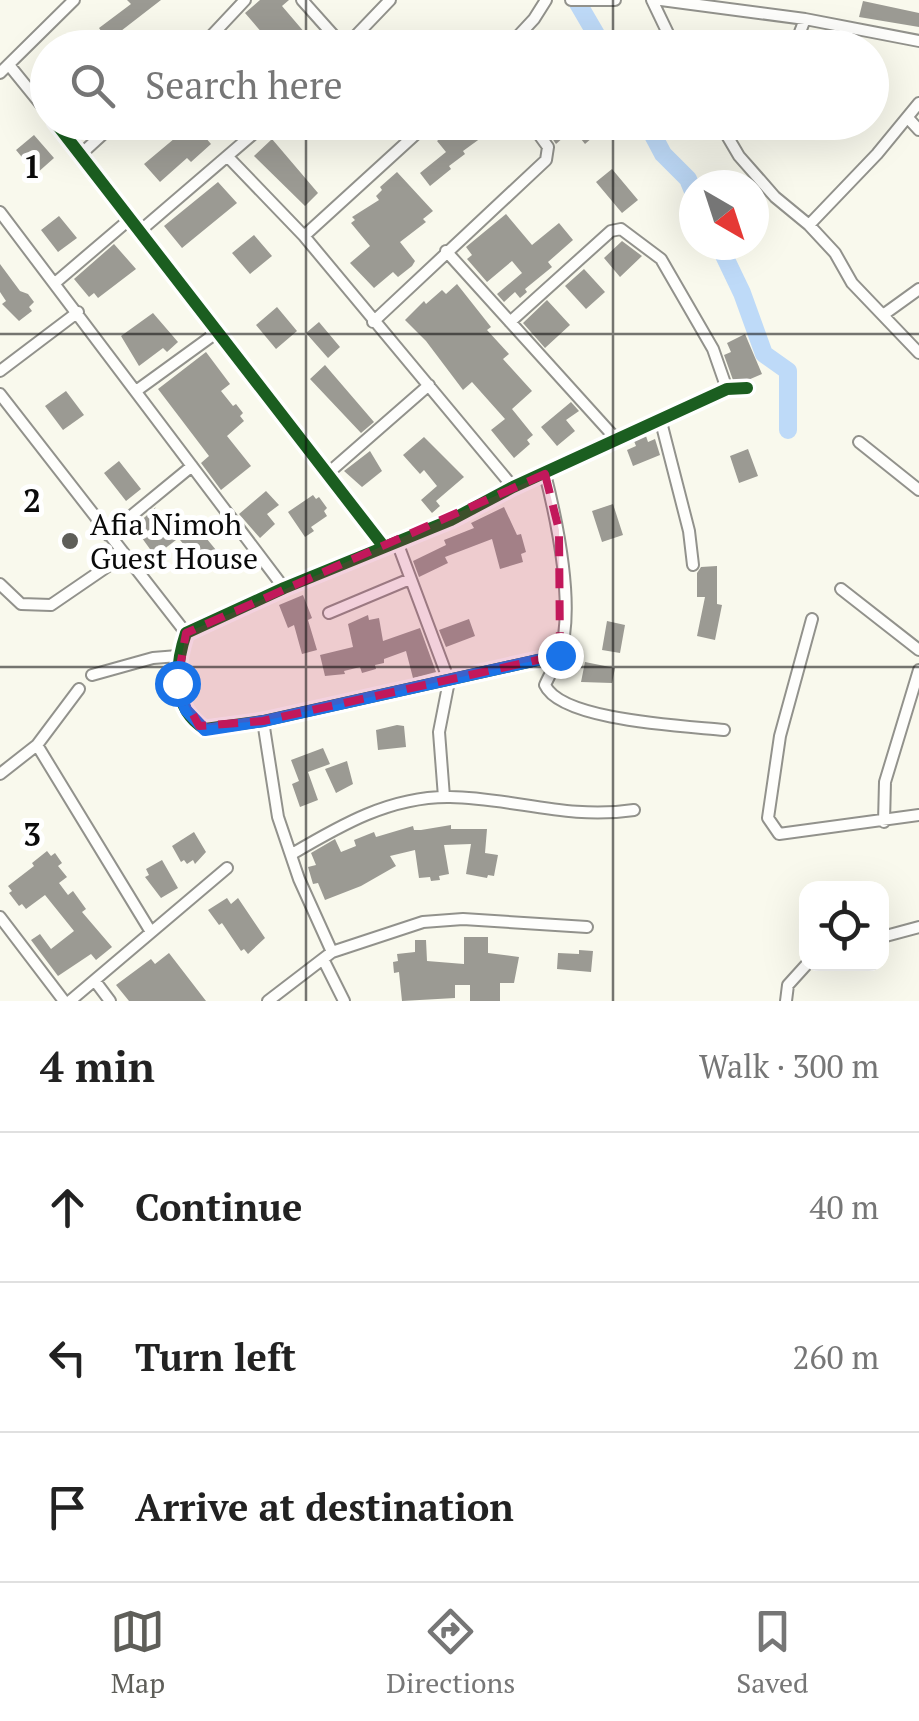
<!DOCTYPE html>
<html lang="en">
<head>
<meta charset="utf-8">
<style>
	:root { --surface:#fff; --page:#f2f2f2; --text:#222; --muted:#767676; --line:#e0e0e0; --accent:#5e5e59 }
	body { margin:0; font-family:"PT Serif",serif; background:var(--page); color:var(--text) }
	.controls { position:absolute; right:30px; bottom:30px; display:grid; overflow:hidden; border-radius:20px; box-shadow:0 10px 40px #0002 }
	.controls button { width:90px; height:90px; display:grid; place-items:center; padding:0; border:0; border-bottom:2px solid var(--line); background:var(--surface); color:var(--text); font:50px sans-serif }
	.compass { position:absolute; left:679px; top:170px; width:90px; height:90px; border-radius:50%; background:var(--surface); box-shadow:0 10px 40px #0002; rotate:141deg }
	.stop { position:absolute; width:30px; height:30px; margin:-22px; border:8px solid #1a73e8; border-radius:50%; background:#fff }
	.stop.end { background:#1a73e8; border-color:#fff; box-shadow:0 2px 10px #0008 }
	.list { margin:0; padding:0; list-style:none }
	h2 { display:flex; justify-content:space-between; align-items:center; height:130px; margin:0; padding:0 40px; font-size:42px }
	h2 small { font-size:32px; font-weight:400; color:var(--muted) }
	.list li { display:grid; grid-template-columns:65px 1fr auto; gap:30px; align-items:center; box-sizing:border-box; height:150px; padding:0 40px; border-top:2px solid var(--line) }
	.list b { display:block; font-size:38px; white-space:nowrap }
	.list em { font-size:32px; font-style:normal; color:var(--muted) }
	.icon { flex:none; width:55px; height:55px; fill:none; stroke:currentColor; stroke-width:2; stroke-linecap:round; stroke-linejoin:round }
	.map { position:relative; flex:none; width:919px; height:1001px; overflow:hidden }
	.search { position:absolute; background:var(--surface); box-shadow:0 10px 40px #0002; left:30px; right:30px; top:30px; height:110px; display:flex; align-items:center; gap:25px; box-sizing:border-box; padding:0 35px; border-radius:55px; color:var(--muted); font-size:38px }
	.sheet { height:580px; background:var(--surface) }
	nav { display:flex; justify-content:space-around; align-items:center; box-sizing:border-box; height:140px; border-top:2px solid var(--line); background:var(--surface); font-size:28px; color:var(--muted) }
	nav a { display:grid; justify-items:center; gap:5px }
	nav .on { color:var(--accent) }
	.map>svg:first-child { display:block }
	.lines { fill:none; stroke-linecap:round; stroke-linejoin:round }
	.river { stroke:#bedaf8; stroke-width:18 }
	.building { fill:#9b9a93 }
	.minor-casing { stroke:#92928c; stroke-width:14 }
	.minor { stroke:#fefefc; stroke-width:10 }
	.cycleway-casing { stroke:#fff; stroke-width:19 }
	.cycleway { stroke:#1b5e20; stroke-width:12 }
	.route { stroke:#1a73e8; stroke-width:12 }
	.marked { fill:#c2185b; fill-opacity:0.2; stroke:#c2185b; stroke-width:8; stroke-dasharray:20 12; stroke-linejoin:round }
	.grid { fill:none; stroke:#0a0a0a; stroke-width:2.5; stroke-opacity:0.55 }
	.poi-dot { fill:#5e5e59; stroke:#fff; stroke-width:4 }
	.labels { text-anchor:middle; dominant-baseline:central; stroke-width:10; stroke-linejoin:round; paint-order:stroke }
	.poi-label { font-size:30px; fill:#0a0a0a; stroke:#fff; text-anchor:start }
	.grid-label { font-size:32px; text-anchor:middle; font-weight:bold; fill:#0a0a0a; stroke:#fff; stroke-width:10; stroke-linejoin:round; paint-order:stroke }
</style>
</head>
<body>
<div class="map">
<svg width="919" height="1001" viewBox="0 0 919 1001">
	<rect width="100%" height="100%" fill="#f9f9ed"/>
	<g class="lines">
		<path class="river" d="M576 0 604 48
			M646 122 663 154 688 179 694 194
			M719 245 742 293 764 354 788 371V430"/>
	</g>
	<path class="building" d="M127 0H161L108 41 99 28 131 4Z
		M260 0H289L282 6 311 40 302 48H275L245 13Z
		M863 1 919 13V27L859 17Z
		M460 122H503L463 151 465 154 449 166 451 169 430 186 420 173 446 152 437 141Z
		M551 122H594L601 130 585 144 573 129 556 144 545 128Z
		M193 123 211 144 191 162 187 158 160 182 144 164Z
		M34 135 54 158 36 174 16 150Z
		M272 139 318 193 305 206 254 156Z
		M612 169 638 200 622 213 596 182Z
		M397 172 433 211 423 219 426 222 400 242 415 261 412 266 398 277 393 272 374 288 350 263 370 246 351 223 355 220 352 217 379 200 376 196 382 190 380 187Z
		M218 182 237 203 182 248 164 226Z
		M506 214 532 245 559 223 573 240 548 262 552 267 525 289 527 292 520 298 515 292 504 302 497 294 522 273 512 261 487 282 467 259 472 255 466 247Z
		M59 216 77 238 58 252 41 230Z
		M254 235 272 256 250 274 232 253Z
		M622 241 642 256 620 277 604 258Z
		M114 244 136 269 98 298 94 293 89 297 74 279Z
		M0 264 20 291 28 294 34 302 29 307 32 311 19 321 2 304 6 301 0 292Z
		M584 269 605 292 586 309 565 286Z
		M457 284 491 327 487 330 509 354 503 359 532 391 512 409 533 435 527 440 530 444 514 458 491 430 505 419 472 382 463 390 426 341 405 320 424 301 426 304 442 290 446 294Z
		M547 300 570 325 545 348 523 323Z
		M277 307 297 331 276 349 256 325Z
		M153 313 178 342 167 352 163 348 139 366 121 336Z
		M319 322 340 347 328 358 306 333Z
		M745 334 762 374 748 380H733L724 355 731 352 727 343Z
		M206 352 230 384 221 391 233 406 236 404 243 413 240 416 244 421 227 436 251 466 221 490 201 463 209 456 158 389Z
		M325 365 374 422 361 433 310 379Z
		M66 391 84 415 63 430 45 406Z
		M571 402 579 411 566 420 575 431 557 446 541 427Z
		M646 436 648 442 655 439 660 455 633 466 627 450 636 446 634 441Z
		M424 437 464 477 436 501 440 506 432 513 421 500 437 486 424 470 420 474 403 455Z
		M748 449 758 476 739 483 730 456Z
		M370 451 382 471 362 487 344 471Z
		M119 461 141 489 126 501 104 473Z
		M266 491 279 505 267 514 275 524 260 538 239 514Z
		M313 495 316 499 319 497 327 508 324 511 327 516 311 527 314 531 305 537 288 512Z
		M613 504 623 535 602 542 592 511Z
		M156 507 154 510 176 540 155 556 134 527Z
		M504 507 517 535 521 534 526 552 521 554 523 562 500 569 492 539 445 557 448 563 419 577 413 561 446 545 444 540 474 528 471 523Z
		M197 527 216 550 199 563 180 540Z
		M717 566V604L722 605 715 640 697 636 705 597H697V573L701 567Z
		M303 595 312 618 308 620 317 650 302 654 294 625 288 628 279 605Z
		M368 615 369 620 379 618 383 641 420 628 436 672 413 678 406 651 384 659V663L375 665 376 669 362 673 360 667 344 671 345 674 325 676 320 655 353 647 348 624Z
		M469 619 475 636 446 647 439 630Z
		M607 621 625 625 620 653 602 650Z
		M585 662 615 668 612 683 581 682Z
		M397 725 404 726 406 747 378 750 376 730Z
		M323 748 330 764 308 772 318 800 300 807 292 784 299 781 291 760Z
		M347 761 353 784 336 793 325 769Z
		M451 825V829H487L485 853 498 855 494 876 488 875 487 878 466 874 471 844 444 845 449 874 439 876 440 880 431 881 430 877 419 878 415 850 390 856 396 866 361 886 325 900 318 883 313 884 308 867 316 865 311 853 335 839 341 852 356 846 354 840 374 832 376 837 413 826 414 830H421Z
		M194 832 206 852 195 864 193 860 187 864 184 860 181 862 172 846Z
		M47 851 51 856 55 853 62 863 58 866 67 877 59 883 68 895 73 891 86 909 82 912 112 947 96 960 91 954 58 976 31 940 40 934 51 949 74 931 45 895 26 909 22 904 19 906 9 893 12 891 8 886 34 866 32 863Z
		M162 860 178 888 161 898 145 877 149 875 146 869Z
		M227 898 231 904 238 898 265 938 248 954 244 949 241 951 222 923 219 925 208 910Z
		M464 937H488V953L519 957 514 983H500V1001H470V985H455V998L402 1001 399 972 394 973 393 962 398 961 397 954 415 952V940H426L427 961 464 964Z
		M579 950 593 951 591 972 557 969 558 953 579 954Z
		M169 953 206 1001H129L116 985 151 959 155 964Z"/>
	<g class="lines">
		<g class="minor-casing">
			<path id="minor" d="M302 0 344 47
				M571 0H615
				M652 0 675 48
				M661 0 805 19 919 41
				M200 48 245 0
				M344 48 390 0
				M507 48 534 19 546 0
				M794 48 805 19
				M9 65 48 113
				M0 73 74 0
				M908 118 919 130
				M55 122 384 547
				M719 122 739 156 775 197 809 225 835 253 852 283 919 353
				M80 155 116 122
				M229 158 304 236 513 487
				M0 212 284 588
				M809 225 877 154 919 103
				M140 231 267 122
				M304 236 429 122
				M446 251 617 440
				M55 283 130 219
				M883 315 919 289
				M373 322 546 160 548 147 530 122
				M510 322 611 231 621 229 661 259 713 349 727 389
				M0 371 78 312
				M136 391 216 333
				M0 394 186 633
				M661 422 689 531 693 565
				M859 442 919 490
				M545 474C557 521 576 610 559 656 555 666 549 676 545 685 561 721 687 726 724 730
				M326 475 429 385
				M108 535 192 466
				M397 542 449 681 439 732 444 797
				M0 584 21 604 51 605 124 555
				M841 589 919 650
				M329 613 410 579
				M812 619 780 736 768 818 779 834 919 815
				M560 655 263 721 205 729C171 709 175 666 186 633L284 588 451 520 513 487 727 389 747 388
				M92 675 153 658 178 656
				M263 721 278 817 299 879 332 952
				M37 745 151 932
				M0 774 37 745 79 689
				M884 822 885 782 919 670
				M292 854C341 825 391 796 450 797 515 798 566 820 634 810
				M0 917 64 1001
				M882 937 919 927
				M323 959 344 1001
				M95 981 110 1001
				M70 1001 227 868
				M268 1001 332 952 423 922 463 919 587 927
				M786 1001 788 985 807 964"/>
		</g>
		<use href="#minor" class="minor"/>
		<g class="cycleway-casing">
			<path id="cycleway" d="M55 122 384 547
				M560 655 263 721 205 729C171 709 175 666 186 633L284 588 451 520 513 487 727 389 747 388"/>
		</g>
		<use href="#cycleway" class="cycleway"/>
	</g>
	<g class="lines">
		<path class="route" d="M177 683 186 710 205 730 264 721 560 655"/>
	</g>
	<path class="marked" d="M545 474 559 530 560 655 263 721 199 726 177 683 186 633Z"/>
	<path class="grid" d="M306 0V48M613 0V48M306 122V1001M613 122V1001M0 334H919M0 667H919"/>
	<circle class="poi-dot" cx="70" cy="541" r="10"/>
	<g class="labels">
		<g class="poi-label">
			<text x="90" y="524">Afia Nimoh<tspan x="90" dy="34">Guest House</tspan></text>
		</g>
	</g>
	<g class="grid-label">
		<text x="32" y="178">1</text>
		<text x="32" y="512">2</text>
		<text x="32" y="846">3</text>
	</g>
</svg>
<div class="controls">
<button><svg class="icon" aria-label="locate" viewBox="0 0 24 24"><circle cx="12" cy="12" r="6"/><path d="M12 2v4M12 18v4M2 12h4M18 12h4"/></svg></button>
</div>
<svg class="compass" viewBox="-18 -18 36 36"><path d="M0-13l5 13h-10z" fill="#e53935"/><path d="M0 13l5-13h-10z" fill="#767676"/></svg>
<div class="stop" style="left:177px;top:683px"></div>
<div class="stop end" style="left:560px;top:655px"></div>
<div class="search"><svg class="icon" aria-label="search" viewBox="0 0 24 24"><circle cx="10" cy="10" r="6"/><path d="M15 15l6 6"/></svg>Search here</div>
</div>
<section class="sheet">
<h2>4 min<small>Walk · 300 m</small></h2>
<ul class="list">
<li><svg class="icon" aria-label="ahead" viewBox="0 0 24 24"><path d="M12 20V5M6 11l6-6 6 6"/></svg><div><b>Continue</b></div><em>40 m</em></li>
<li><svg class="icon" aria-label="left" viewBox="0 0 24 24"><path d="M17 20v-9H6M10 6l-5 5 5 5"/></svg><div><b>Turn left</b></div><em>260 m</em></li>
<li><svg class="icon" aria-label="arrive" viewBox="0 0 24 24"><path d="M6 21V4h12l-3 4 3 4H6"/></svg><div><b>Arrive at destination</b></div></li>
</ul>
</section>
<nav>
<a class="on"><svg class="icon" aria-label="map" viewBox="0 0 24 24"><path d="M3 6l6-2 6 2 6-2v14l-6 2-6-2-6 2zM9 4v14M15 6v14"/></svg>Map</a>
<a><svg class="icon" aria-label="directions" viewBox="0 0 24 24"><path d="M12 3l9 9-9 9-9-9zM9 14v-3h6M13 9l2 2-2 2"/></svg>Directions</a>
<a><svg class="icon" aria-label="saved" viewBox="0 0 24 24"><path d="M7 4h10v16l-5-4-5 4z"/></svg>Saved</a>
</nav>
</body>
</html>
